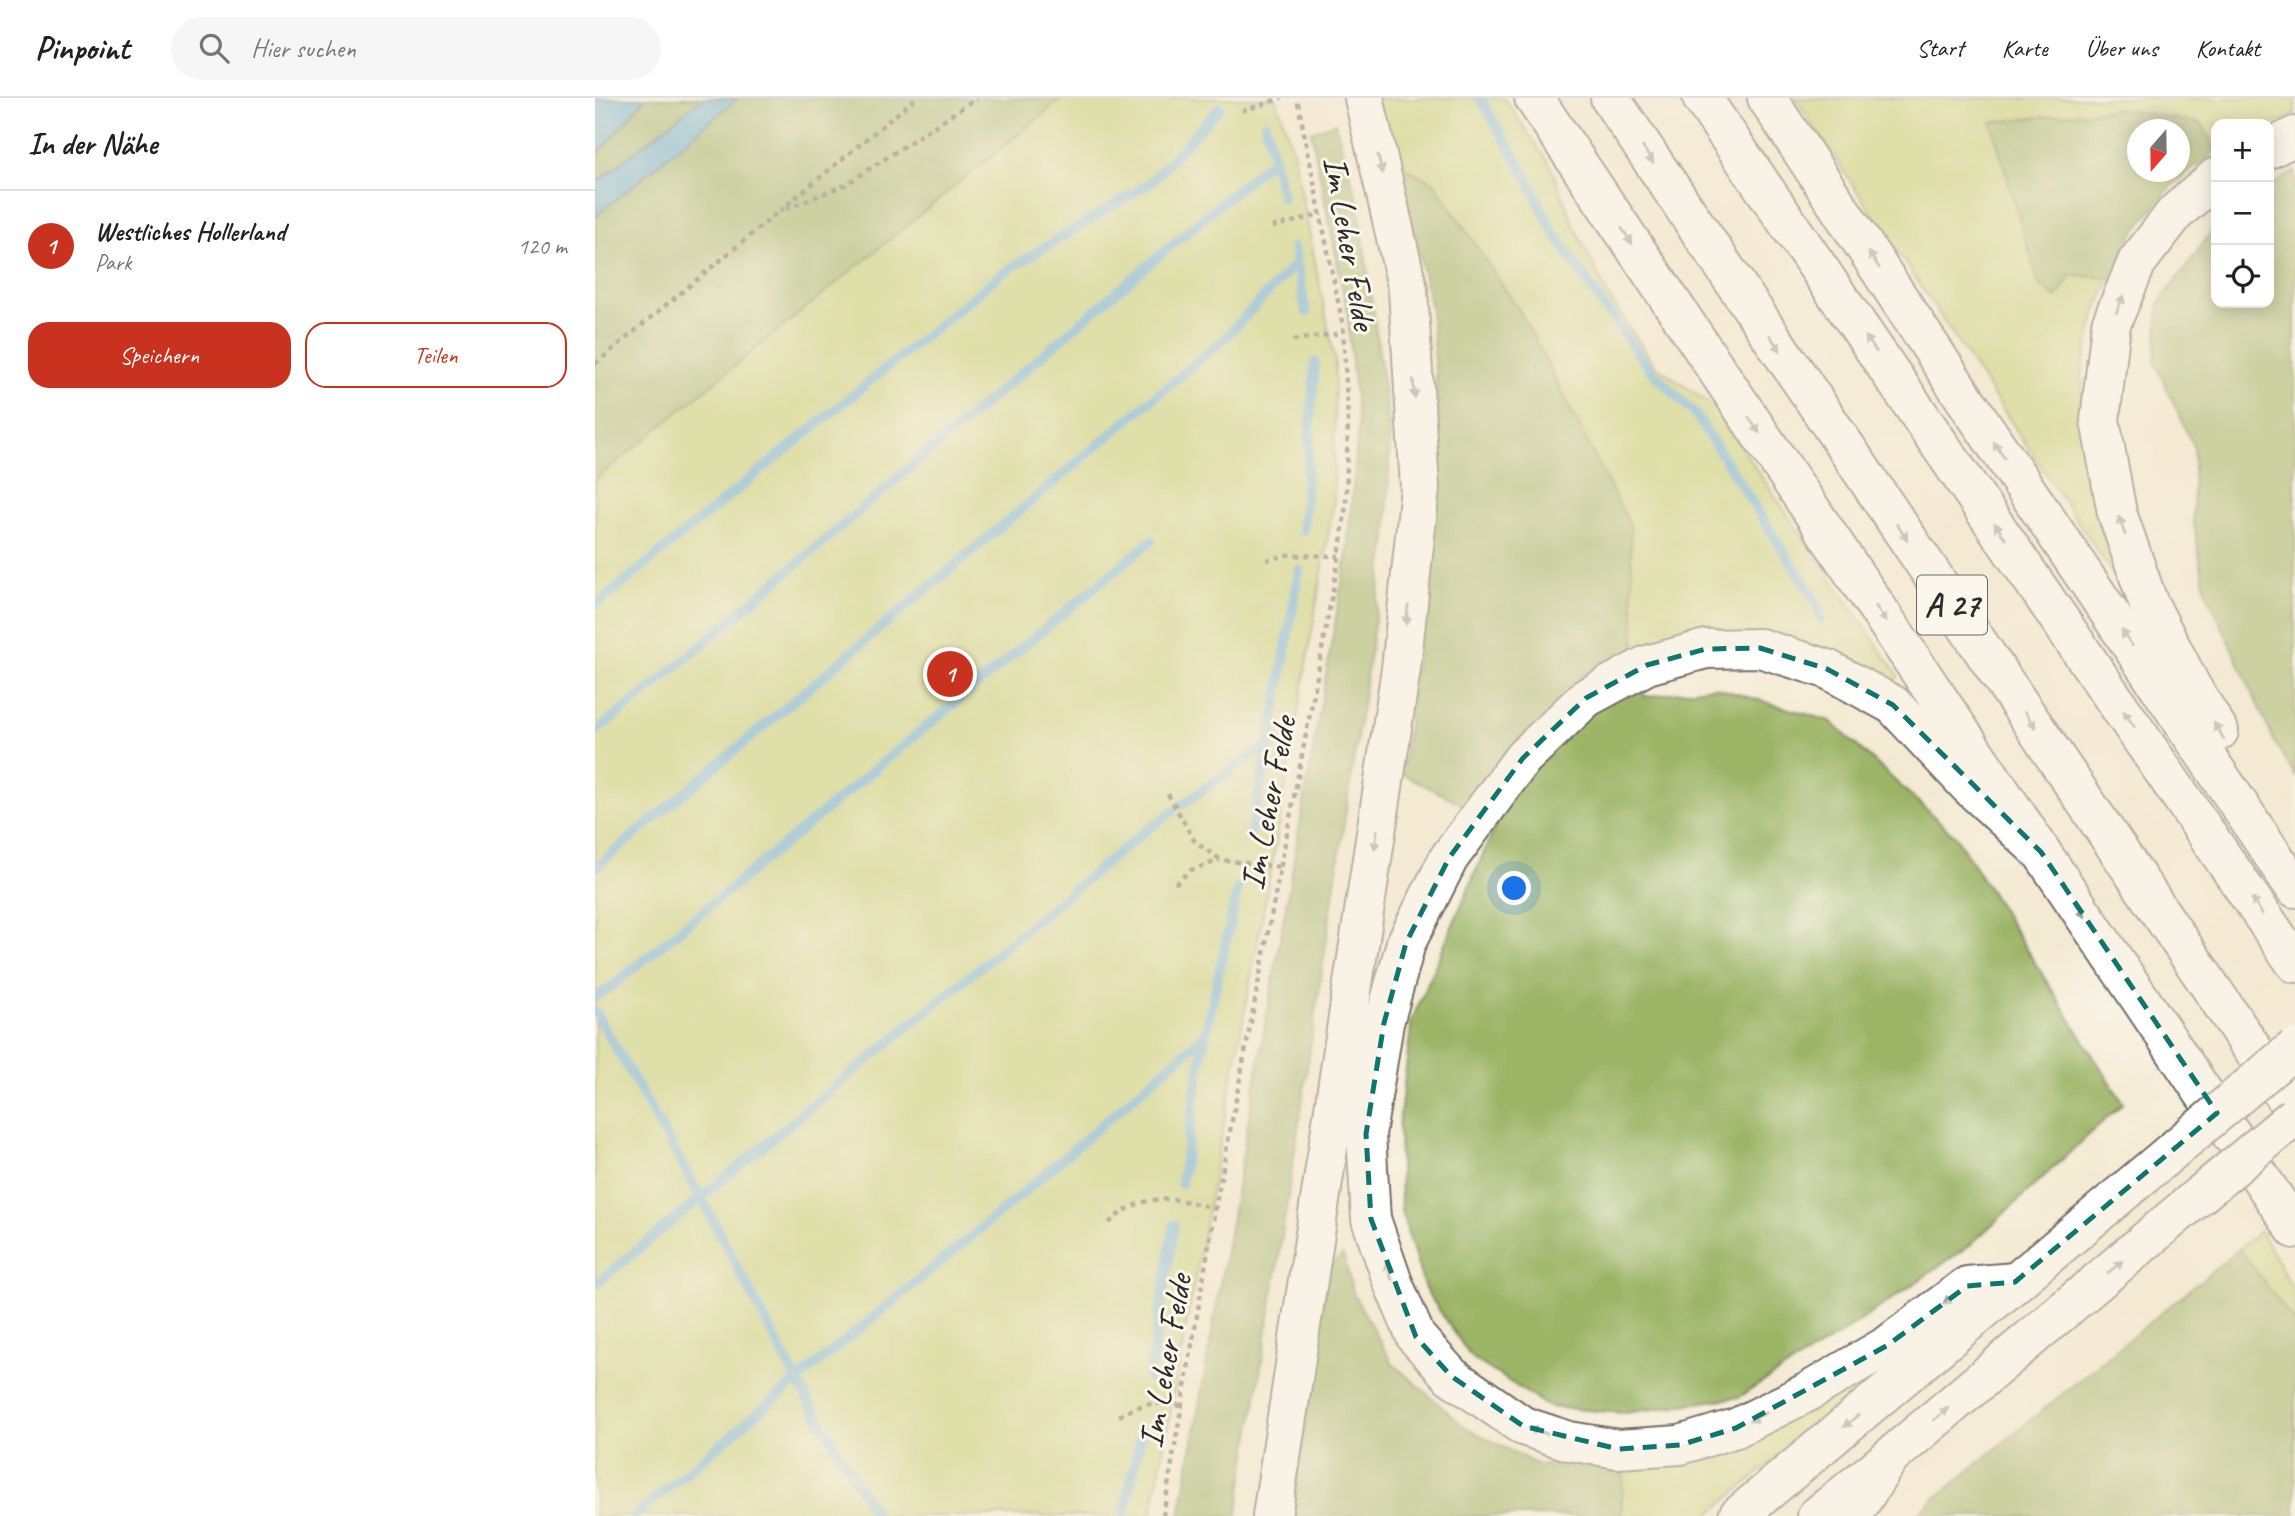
<!DOCTYPE html>
<html lang="de">
<head>
<meta charset="utf-8">
<style>
	:root { --surface:#fff; --page:#f6f6f6; --text:#222; --muted:#767676; --line:#e0e0e0; --accent:#c8321e }
	body { margin:0; font-family:Caveat,sans-serif; background:var(--page); color:var(--text) }
	.controls { position:absolute; right:21px; top:21px; display:grid; overflow:hidden; border-radius:14px; box-shadow:0 4px 18px #0003 }
	.controls button { width:63px; height:63px; display:grid; place-items:center; padding:0; border:0; border-bottom:2px solid var(--line); background:var(--surface); color:var(--text); font:35px sans-serif }
	.compass { position:absolute; left:1532px; top:21px; width:63px; height:63px; border-radius:50%; background:var(--surface); box-shadow:0 4px 18px #0003; rotate:200deg }
	.you { position:absolute; left:920px; top:791px; width:24px; height:24px; margin:-18px; border:5px solid #fff; border-radius:50%; background:#1a73e8; box-shadow:0 0 0 10px #1a73e833 }
	.badge { display:grid; place-items:center; width:46px; height:46px; border-radius:50%; background:var(--accent); color:#fff; font-size:23px; font-weight:700 }
	.pin { position:absolute; translate:-50% -50%; border:4px solid #fff; box-shadow:0 2px 7px #0006 }
	.list { margin:0; padding:0; list-style:none }
	h2 { display:flex; justify-content:space-between; align-items:center; height:91px; margin:0; padding:0 28px; font-size:30px }
	h2 small { font-size:23px; font-weight:400; color:var(--muted) }
	.list li { display:grid; grid-template-columns:46px 1fr auto; gap:21px; align-items:center; box-sizing:border-box; height:112px; padding:0 28px; border-top:2px solid var(--line) }
	.list b { display:block; font-size:26px; white-space:nowrap }
	.list p { margin:0; font-size:23px; white-space:nowrap; color:var(--muted) }
	.list em { font-size:23px; font-style:normal; color:var(--muted) }
	.actions { display:flex; gap:14px; padding:21px 28px }
	.actions a { flex:1; padding:16px 0; border:2px solid var(--accent); border-radius:21px; text-align:center; font-size:24px; color:var(--accent) }
	.actions .main { background:var(--accent); color:#fff }
	.icon { flex:none; width:38px; height:38px; fill:none; stroke:currentColor; stroke-width:2; stroke-linecap:round; stroke-linejoin:round }
	.map { position:relative; flex:none; width:1700px; height:1418px; overflow:hidden }
	header { display:flex; align-items:center; gap:42px; box-sizing:border-box; height:98px; padding:0 35px; background:var(--surface); border-bottom:2px solid var(--line) }
	header strong { font-size:33px }
	nav { display:flex; gap:38px; margin-inline-start:auto; font-size:24px }
	.search { width:490px; height:63px; background:var(--page); display:flex; align-items:center; gap:18px; box-sizing:border-box; padding:0 24px; border-radius:38px; color:var(--muted); font-size:26px }
	main { display:flex }
	aside { flex:1; background:var(--surface) }
	.map>svg:first-child { display:block }
	.green { fill:#c5d274; stroke:#787e50; stroke-width:2 }
	.forest { fill:#9cb466; stroke:#647048; stroke-width:2; fill-rule:evenodd }
	.water { fill:#61acd9; stroke:#466c82; stroke-width:2 }
	.lines { fill:none; stroke-linecap:round; stroke-linejoin:round }
	.stream { stroke:#61acd9; stroke-width:10 }
	.trunk-casing { stroke:#716e66; stroke-width:42 }
	.motorway-casing { stroke:#716e66; stroke-width:42 }
	.path { stroke:#716e66; stroke-width:4.5; stroke-dasharray:5 5; stroke-linecap:butt }
	.trunk { stroke:#fff; stroke-width:38 }
	.motorway { stroke:#fff; stroke-width:38 }
	.trunk-bridge-casing { stroke:#716e66; stroke-width:42; stroke-linecap:butt }
	.trunk-bridge { stroke:#fff; stroke-width:38 }
	.oneway { fill:#a0a0a0 }
	.marked { fill:none; stroke:#0f766e; stroke-width:5; stroke-dasharray:14 9; stroke-linejoin:round }
	.labels { text-anchor:middle; dominant-baseline:central; stroke-width:6; stroke-linejoin:round; paint-order:stroke }
	.shield { fill:#fbf7ec; stroke:#696865; stroke-width:2 }
	.shield-label { font-size:33px; font-weight:bold; fill:#2b2b2b }
	.street-label { font-size:35px; fill:#2b2b2b; stroke:#fbf7ec }
</style>
</head>
<body>
<header>
<strong>Pinpoint</strong>
<div class="search"><svg class="icon" aria-label="search" viewBox="0 0 24 24"><circle cx="10" cy="10" r="6"/><path d="M15 15l6 6"/></svg>Hier suchen</div>
<nav><a>Start</a><a>Karte</a><a>Über uns</a><a>Kontakt</a></nav>
</header>
<main>
<aside>
<h2>In der Nähe<small></small></h2>
<ul class="list">
<li><span class="badge">1</span><div><b>Westliches Hollerland</b><p>Park</p></div><em>120 m</em></li>
</ul>
<div class="actions"><a class="main">Speichern</a><a>Teilen</a></div>
</aside>
<div class="map">
<svg width="1700" height="1418" viewBox="0 0 1700 1418">
	<rect width="100%" height="100%" fill="#fbf7ec"/>
	<filter id="ink" filterUnits="userSpaceOnUse"><feTurbulence type="fractalNoise" baseFrequency=".0143" numOctaves="2"/><feDisplacementMap in="SourceGraphic" scale="14" xChannelSelector="R" yChannelSelector="G"/><feConvolveMatrix kernelMatrix="1 2 1 2 8 2 1 2 1" color-interpolation-filters="sRGB"/></filter>
	<filter id="wash" filterUnits="userSpaceOnUse"><feTurbulence type="fractalNoise" baseFrequency=".00686" numOctaves="4" result="noise"/><feDisplacementMap in="SourceGraphic" scale="28" xChannelSelector="R" yChannelSelector="G"/><feGaussianBlur stdDeviation="1.57" result="paint"/><feColorMatrix in="noise" values="0 0 0 0 0 0 0 0 0 0 0 0 0 0 0 0 0 1.4 0 .05"/><feComposite in="paint" operator="in"/></filter>
	<g filter="url(#wash)">
		<rect width="100%" height="100%" fill="#f4ead3"/>
		<path class="green" d="M402 0H681L698 52 740 264 739 403 680 750 556 1418H0V285Z
			M781 0H909L955 67 980 130 1015 201 1060 267 1118 308 1304 579 1294 585 1259 562 1197 542 1040 554 966 291 927 217 840 86 801 65Z
			M1200 0H1700V16L1674 28V26H1621V52L1607 26 1526 11 1476 177 1516 180 1501 212 1488 267 1487 309 1491 351 1531 488 1527 490Z
			M1665 1133 1700 1195V1225L1644 1151Z
			M1289 1271 1112 1418H1026L1029 1370 1111 1356Z"/>
		<path class="forest" d="M50 0H107L0 86V60Z
			M143 0H468L0 382V119Z
			M1525 11 1607 26 1621 53 1576 88 1535 140 1516 180 1476 177 1462 200 1444 187 1396 24ZM1542 32H1584V74H1542Z
			M740 25 763 104 795 333 792 441 683 1164 642 1418H585L752 456 763 330 752 212 716 34Z
			M801 65 840 86 927 217 1035 427 1040 554 1050 599 1119 589 1235 623 1361 739 1528 1005 1375 1147 1249 1234 1144 1299 1029 1315 954 1309 876 1259 830 1191 806 1112 804 1026 817 922 902 724 807 676 846 360 836 211 817 124Z
			M1700 73V678L1679 643 1610 491 1598 421 1599 350 1560 264 1564 205 1621 128V205H1674V89Z
			M1644 1151 1700 1225V1418H1319Z
			M748 1157 759 1197 797 1265 870 1329 943 1367 1029 1370 1026 1418H697L734 1169Z"/>
		<path class="water" d="M0 0H50L0 60Z
			M107 0H143L0 119V86Z"/>
		<g class="lines">
			<path class="stream" d="M885 0 931 77 957 132 1008 207 1054 270 1101 317 1222 505 1226 521
				M670 25 688 100
				M699 149 711 214
				M708 432 720 264
				M0 508 406 176 555 85 625 9
				M0 634 55 591 680 59
				M586 707 675 646
				M654 740 675 646 704 472
				M0 770 629 241 702 164
				M0 899 15 890 556 443
				M0 913 105 1098 202 1283 281 1418
				M586 1086 610 937 643 789
				M0 1187 539 742 578 713
				M554 1280 579 1127
				M39 1418 421 1101 610 937
				M529 1418 547 1331"/>
		</g>
	</g>
	<g filter="url(#ink)">
		<g class="lines">
			<g class="trunk-casing">
				<path id="trunk" d="M1143 1418 1576 1054
					M1222 1418 1294 1360 1605 1097"/>
			</g>
			<g class="motorway-casing">
				<path id="motorway" d="M939 0 1700 1131
					M1015 0 1700 1014
					M1107 0 1700 865
					M1172 0 1366 295 1700 790
					M1674 51 1700 38
					M1621 79 1581 114 1542 164 1516 226 1505 322 1522 415 1553 504 1596 588 1624 633
					M1420 1184 1372 1188 1293 1247 1211 1295 1141 1330 1085 1347 1023 1351 974 1343 928 1328 856 1278 821 1239 798 1185 776 1121 771 1036 789 925 811 845 854 760 928 660 991 600 1052 567 1111 551 1165 550 1232 571 1298 607 1374 688 1446 754
					M677 1418 806 571 825 390 813 192 769 0
					M1257 1418 1294 1360"/>
			</g>
			<path class="path" d="M647 13 687 0
				M191 111 250 87 382 0
				M677 129 727 116
				M698 242 748 235
				M0 266 321 0
				M671 462 693 457 744 458
				M573 696 600 744 626 762 685 769
				M580 786 596 772 625 762
				M514 1125C546 1094 580 1098 620 1111
				M524 1318C549 1304 559 1304 587 1308
				M568 1418 620 1111 721 584 744 458 751 407 753 322 748 228 702 0"/>
			<use href="#trunk" class="trunk"/>
			<use href="#motorway" class="motorway"/>
			<g class="trunk-bridge-casing">
				<path id="trunk-bridge" d="M1576 1054 1700 950
					M1605 1097 1700 1018"/>
			</g>
			<use href="#trunk-bridge" class="trunk-bridge"/>
		</g>
		<defs><path id="oneway-solid" d="M-6-.8H1V-3.2L6.5 0L1 3.2V.8H-6Z" transform="scale(1.75)"/></defs>
		<g class="oneway">
			<use href="#oneway-solid" transform="translate(1053 57) rotate(56)"/>
			<use href="#oneway-solid" transform="translate(785 66) rotate(77)"/>
			<use href="#oneway-solid" transform="translate(1032 138) rotate(56)"/>
			<use href="#oneway-solid" transform="translate(1279 162) rotate(-123)"/>
			<use href="#oneway-solid" transform="translate(1525 206) rotate(-67)"/>
			<use href="#oneway-solid" transform="translate(1180 245) rotate(56)"/>
			<use href="#oneway-solid" transform="translate(1276 246) rotate(-125)"/>
			<use href="#oneway-solid" transform="translate(819 291) rotate(86)"/>
			<use href="#oneway-solid" transform="translate(1159 327) rotate(56)"/>
			<use href="#oneway-solid" transform="translate(1404 352) rotate(-124)"/>
			<use href="#oneway-solid" transform="translate(1527 428) rotate(-109)"/>
			<use href="#oneway-solid" transform="translate(1405 433) rotate(-125)"/>
			<use href="#oneway-solid" transform="translate(1307 434) rotate(56)"/>
			<use href="#oneway-solid" transform="translate(1286 516) rotate(56)"/>
			<use href="#oneway-solid" transform="translate(812 517) rotate(96)"/>
			<use href="#oneway-solid" transform="translate(1532 540) rotate(-124)"/>
			<use href="#oneway-solid" transform="translate(1534 621) rotate(-125)"/>
			<use href="#oneway-solid" transform="translate(1435 622) rotate(56)"/>
			<use href="#oneway-solid" transform="translate(1624 633) rotate(-122)"/>
			<use href="#oneway-solid" transform="translate(781 742) rotate(98)"/>
			<use href="#oneway-solid" transform="translate(1662 808) rotate(-124)"/>
			<use href="#oneway-solid" transform="translate(1485 811) rotate(56)"/>
			<use href="#oneway-solid" transform="translate(1520 1169) rotate(-40)"/>
			<use href="#oneway-solid" transform="translate(794 1173) rotate(-108)"/>
			<use href="#oneway-solid" transform="translate(1356 1200) rotate(142)"/>
			<use href="#oneway-solid" transform="translate(1346 1316) rotate(-40)"/>
			<use href="#oneway-solid" transform="translate(1163 1319) rotate(153)"/>
			<use href="#oneway-solid" transform="translate(1256 1323) rotate(140)"/>
			<use href="#oneway-solid" transform="translate(943 1333) rotate(-161)"/>
		</g>
	</g>
	<path d="M0 0H1700V1418H0ZM1165 550 1232 571 1298 607 1446 754 1622 1015 1420 1184 1372 1188 1293 1247 1141 1330 1085 1347 1023 1351 928 1328 856 1278 821 1239 776 1121 771 1036 789 925 811 845 854 760 928 660 991 600 1052 567 1111 551Z" fill="#f4ead3" fill-opacity=".55" fill-rule="evenodd"/>
	<path class="marked" d="M1165 550 1232 571 1298 607 1446 754 1622 1015 1420 1184 1372 1188 1293 1247 1141 1330 1085 1347 1023 1351 928 1328 856 1278 821 1239 776 1121 771 1036 789 925 811 845 854 760 928 660 991 600 1052 567 1111 551Z"/>
	<g class="labels">
		<rect class="shield" x="1322" y="477.5" width="70" height="59" rx="5"/>
		<g class="shield-label">
			<text x="1357" y="507">A 27</text>
		</g>
		<g class="street-label">
			<text transform="translate(755 145) rotate(80)">Im Leher Felde</text>
			<text transform="translate(673 705) rotate(-79)">Im Leher Felde</text>
			<text transform="translate(570 1263) rotate(-80)">Im Leher Felde</text>
		</g>
	</g>
</svg>
<div class="controls">
<button>+</button>
<button>−</button>
<button><svg class="icon" aria-label="locate" viewBox="0 0 24 24"><circle cx="12" cy="12" r="6"/><path d="M12 2v4M12 18v4M2 12h4M18 12h4"/></svg></button>
</div>
<svg class="compass" viewBox="-18 -18 36 36"><path d="M0-13l5 13h-10z" fill="#e53935"/><path d="M0 13l5-13h-10z" fill="#767676"/></svg>
<div class="you"></div>
<div class="pin badge" style="left:355px;top:576px">1</div>
</div>
</main>
</body>
</html>
